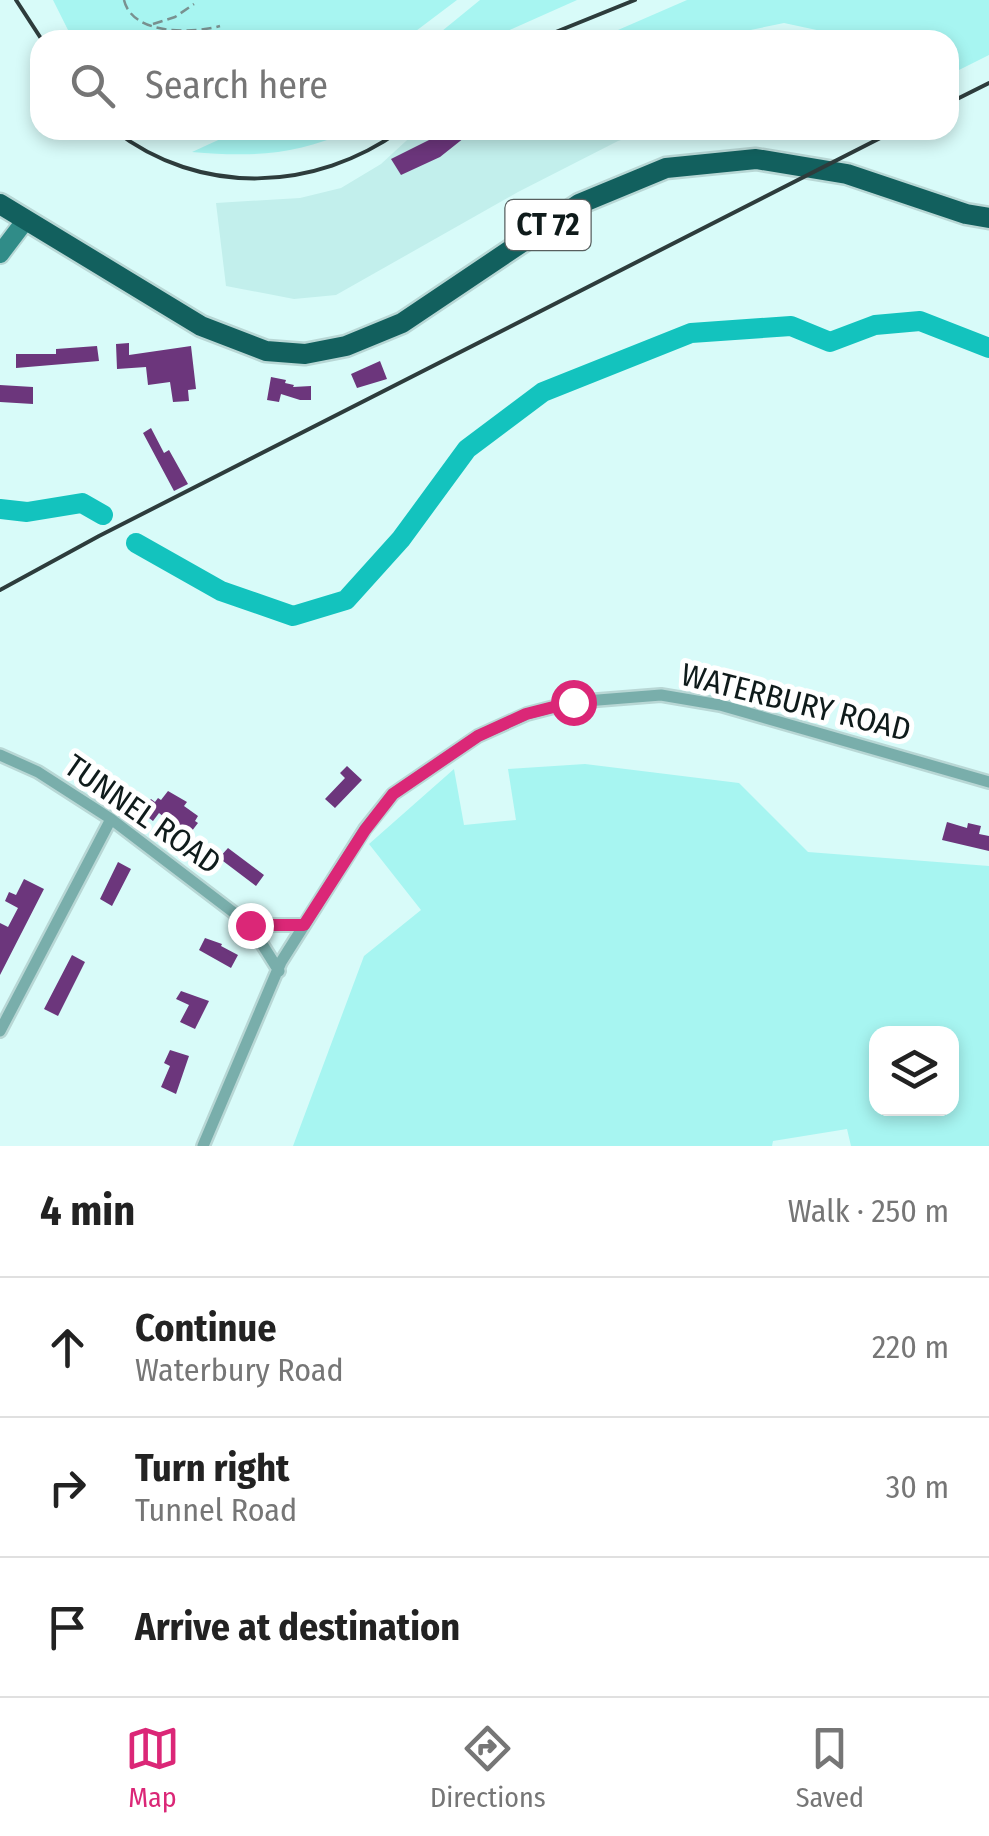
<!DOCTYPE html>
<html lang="en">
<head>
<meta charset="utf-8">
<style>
	:root { --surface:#fff; --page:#f2f2f2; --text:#222; --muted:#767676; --line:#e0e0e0; --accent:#db2777 }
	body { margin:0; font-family:"Fira Sans Condensed",sans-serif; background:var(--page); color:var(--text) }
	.controls { position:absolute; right:30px; bottom:30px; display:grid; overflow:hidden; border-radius:20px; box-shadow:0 5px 15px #0003 }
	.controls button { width:90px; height:90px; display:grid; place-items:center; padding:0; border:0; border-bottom:2px solid var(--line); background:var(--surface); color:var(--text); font:50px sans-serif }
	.stop { position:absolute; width:30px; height:30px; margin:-22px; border:8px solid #db2777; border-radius:50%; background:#fff }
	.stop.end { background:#db2777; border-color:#fff; box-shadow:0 2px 10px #0008 }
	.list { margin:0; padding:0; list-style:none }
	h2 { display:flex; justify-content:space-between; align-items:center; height:130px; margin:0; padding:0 40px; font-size:42px }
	h2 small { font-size:32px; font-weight:400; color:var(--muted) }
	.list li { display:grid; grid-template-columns:65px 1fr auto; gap:30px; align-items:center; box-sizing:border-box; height:140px; padding:0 40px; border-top:2px solid var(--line) }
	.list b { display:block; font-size:38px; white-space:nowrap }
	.list p { margin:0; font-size:32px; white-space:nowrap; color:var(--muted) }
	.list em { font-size:32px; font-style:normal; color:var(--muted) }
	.icon { flex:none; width:55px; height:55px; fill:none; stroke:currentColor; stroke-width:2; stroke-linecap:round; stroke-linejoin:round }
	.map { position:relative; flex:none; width:989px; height:1146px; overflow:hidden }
	.search { position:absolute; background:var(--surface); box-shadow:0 5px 15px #0003; left:30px; right:30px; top:30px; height:110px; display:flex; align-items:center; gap:25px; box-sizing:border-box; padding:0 35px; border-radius:30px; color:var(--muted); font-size:38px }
	.sheet { height:550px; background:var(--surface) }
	nav { display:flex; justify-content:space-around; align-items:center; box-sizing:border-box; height:140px; border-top:2px solid var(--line); background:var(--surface); font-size:28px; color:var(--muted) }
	nav a { display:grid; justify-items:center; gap:5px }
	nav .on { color:var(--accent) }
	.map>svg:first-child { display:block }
	.built { fill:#c2efec }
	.green { fill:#a7f5f1; fill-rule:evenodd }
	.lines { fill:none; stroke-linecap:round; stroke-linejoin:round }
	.river { stroke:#13c3be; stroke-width:20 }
	.building { fill:#6c367c }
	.minor-casing { stroke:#b8d7d5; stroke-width:16 }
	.secondary-casing { stroke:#b8d7d5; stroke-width:22 }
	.trunk-casing { stroke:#b8d7d5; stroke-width:25 }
	.path { stroke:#799190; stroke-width:2.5; stroke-dasharray:10 5; stroke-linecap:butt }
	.minor { stroke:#79aeab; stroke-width:11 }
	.secondary { stroke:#308c88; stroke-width:18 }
	.trunk { stroke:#12605e; stroke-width:20 }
	.rail { stroke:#2d3c3c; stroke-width:4 }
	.route { stroke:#db2777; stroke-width:12 }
	.labels { text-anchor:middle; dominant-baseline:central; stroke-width:10; stroke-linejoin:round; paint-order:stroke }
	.shield { fill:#fff; stroke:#575f5f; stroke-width:2.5 }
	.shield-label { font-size:30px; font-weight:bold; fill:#0f1b1b }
	.street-label { font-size:32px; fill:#0f1b1b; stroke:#fff }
</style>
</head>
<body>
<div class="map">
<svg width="989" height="1146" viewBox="0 0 989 1146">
	<rect width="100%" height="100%" fill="#d8fbf9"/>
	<path class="built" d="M418 130H652L618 141 518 192 336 295 294 299 226 286 216 203 300 198 341 188 381 164Z"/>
	<path class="green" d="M53 0H457L404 40H73Z
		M480 0H577L487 40H431Z
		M687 0H989V55L949 75V40H835L826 32 784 23 702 40H595Z
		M240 130H350C297 156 250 157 192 152Z
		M585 764 739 783 808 852 989 866V1146H851L847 1129 773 1141 772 1146H293L364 956 421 910 369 844 454 769 464 825 516 820 508 769ZM876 1034H952V1108H876Z"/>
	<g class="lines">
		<path class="river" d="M0 509 27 512 82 503 103 515
			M136 543 221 591 293 616 346 600 401 539 467 449 543 392 691 333 791 326 830 342 875 325 920 321 989 348"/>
	</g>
	<path class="building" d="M427 130H474L440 157 401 175 391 159 433 138Z
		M129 343V355L191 346 196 389 188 390 189 401 173 402 170 382 148 385 146 367 117 369 116 344Z
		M97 346 99 361 16 368V354H56V349Z
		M380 361 387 379 357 388 351 374Z
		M271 377 286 380 285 383 294 385 293 387 311 386V400H300L281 394 279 402 267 400Z
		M0 385 33 387V404L0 402Z
		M151 428 164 453 169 450 188 484 174 491 143 433Z
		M347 766 362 780 335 808 325 799 345 778 340 773Z
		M168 791 187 802 184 806 198 816 195 821 198 823 188 836 159 813 153 821 141 812 151 799 155 802 158 798 161 800Z
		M947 822 967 828 968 823 981 826 979 834 989 836V851L942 840Z
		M228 848 264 875 256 886 219 858Z
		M118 862 131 869 112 906 100 899Z
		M24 879 44 889 0 975V923L8 927 18 908 5 901 9 892 16 895Z
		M205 938 222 944 221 946 238 955 231 968 199 950Z
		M72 955 85 962 58 1016 44 1009Z
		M181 991 209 1001 195 1029 180 1022 189 1005 176 999Z
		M170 1050 189 1056 176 1094 161 1087 170 1066 164 1063Z"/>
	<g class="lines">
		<g class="minor-casing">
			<path id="minor" d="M0 755 38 772 111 819 250 925 279 971
				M250 925H304
				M0 1031 111 819
				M203 1146 281 962 365 829 393 794 478 736 527 714 573 702 661 695 720 705 989 782"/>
		</g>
		<g class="secondary-casing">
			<path id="secondary" d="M0 254 25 221"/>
		</g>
		<g class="trunk-casing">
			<path id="trunk" d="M0 204 201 326 266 351 305 354 346 346 402 323 579 204 666 168 756 159 847 174 966 214 989 218"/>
		</g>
		<path class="path" d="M124 0C132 35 192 34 220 26
			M153 24 175 17 194 4
			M171 32 180 36"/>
		<use href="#minor" class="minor"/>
		<use href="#secondary" class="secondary"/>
		<use href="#trunk" class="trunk"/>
		<path class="rail" d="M16 0 42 40
			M536 40 635 0
			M949 103 989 83
			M114 130C200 197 315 192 401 130
			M0 590 99 536 896 130"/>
	</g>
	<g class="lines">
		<path class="route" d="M250 925H304L365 830 393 794 478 736 526 714 573 702"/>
	</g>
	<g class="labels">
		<rect class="shield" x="505.5" y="200" width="85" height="50" rx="8"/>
		<g class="shield-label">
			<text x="548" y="225">CT 72</text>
		</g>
		<g class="street-label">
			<text transform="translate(796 702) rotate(14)">WATERBURY ROAD</text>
			<text transform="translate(143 814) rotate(35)">TUNNEL ROAD</text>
		</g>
	</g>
</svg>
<div class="controls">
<button><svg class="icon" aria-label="layers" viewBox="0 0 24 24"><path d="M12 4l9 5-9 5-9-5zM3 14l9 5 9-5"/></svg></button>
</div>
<div class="stop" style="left:573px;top:702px"></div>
<div class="stop end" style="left:250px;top:925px"></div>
<div class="search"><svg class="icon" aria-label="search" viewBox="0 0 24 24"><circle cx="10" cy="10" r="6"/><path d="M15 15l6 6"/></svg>Search here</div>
</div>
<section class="sheet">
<h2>4 min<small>Walk · 250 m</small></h2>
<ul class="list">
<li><svg class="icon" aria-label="ahead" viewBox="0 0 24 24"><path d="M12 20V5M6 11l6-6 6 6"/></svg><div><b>Continue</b><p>Waterbury Road</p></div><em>220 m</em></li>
<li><svg class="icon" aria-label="right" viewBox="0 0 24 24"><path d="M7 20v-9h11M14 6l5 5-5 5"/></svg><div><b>Turn right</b><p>Tunnel Road</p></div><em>30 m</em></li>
<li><svg class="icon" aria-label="arrive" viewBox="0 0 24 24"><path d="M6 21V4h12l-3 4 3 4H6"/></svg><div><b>Arrive at destination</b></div></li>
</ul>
</section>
<nav>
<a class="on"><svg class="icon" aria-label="map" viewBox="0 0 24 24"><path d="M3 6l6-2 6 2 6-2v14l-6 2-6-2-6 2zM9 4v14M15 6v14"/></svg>Map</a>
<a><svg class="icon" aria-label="directions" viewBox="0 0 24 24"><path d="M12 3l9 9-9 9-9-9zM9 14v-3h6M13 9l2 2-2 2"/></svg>Directions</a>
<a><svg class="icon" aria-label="saved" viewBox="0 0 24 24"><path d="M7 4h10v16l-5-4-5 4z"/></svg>Saved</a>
</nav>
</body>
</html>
